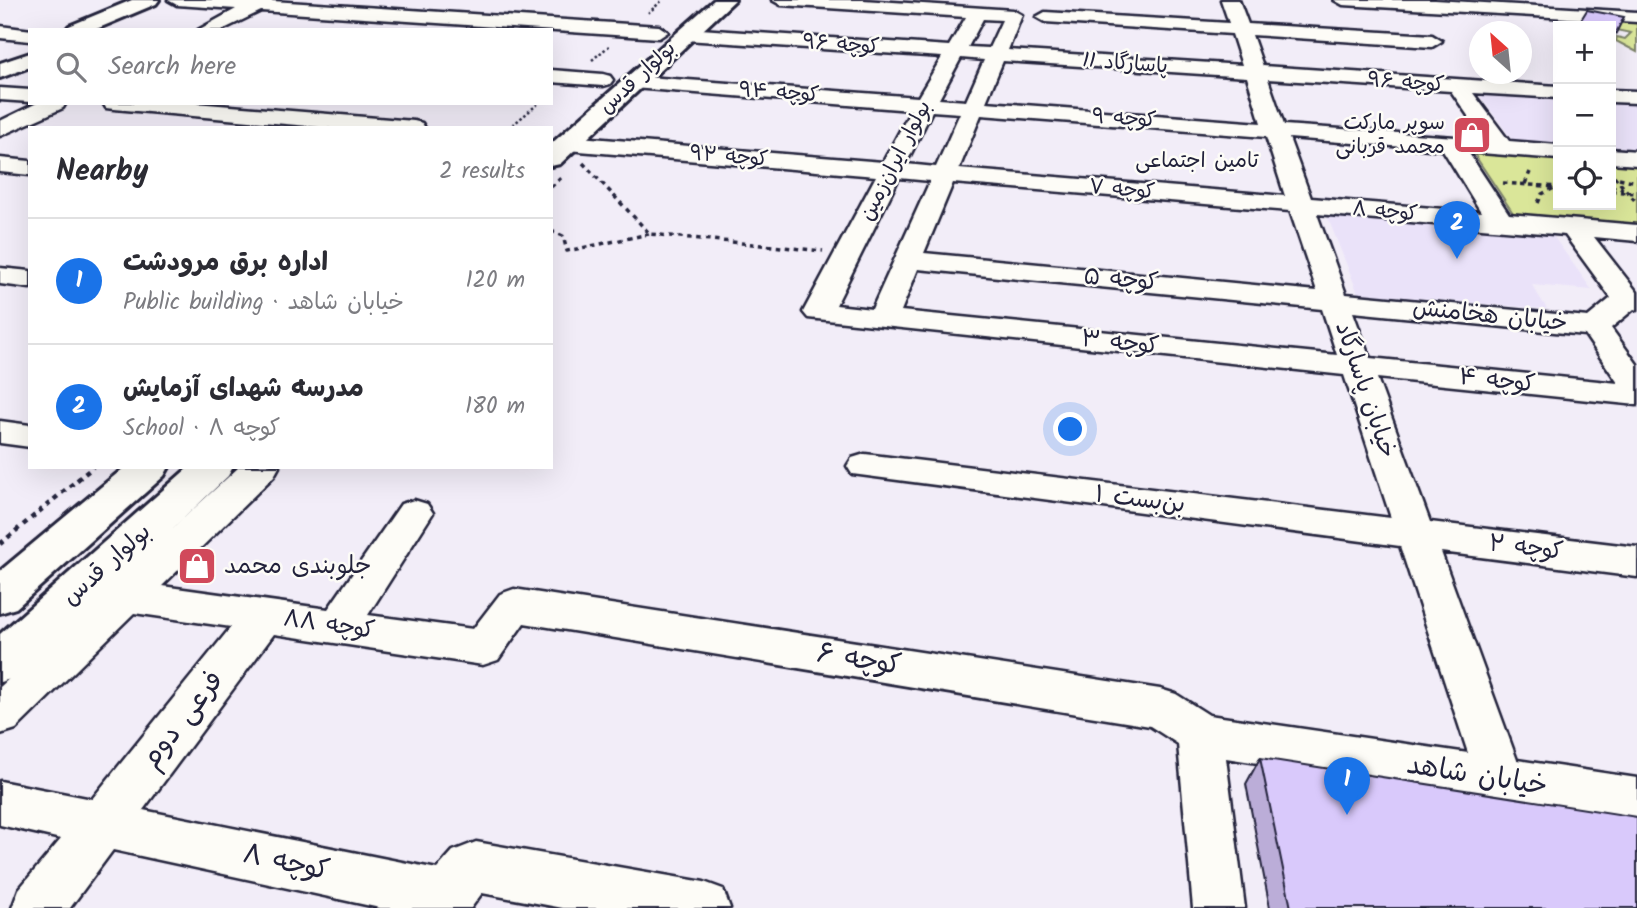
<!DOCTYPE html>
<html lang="en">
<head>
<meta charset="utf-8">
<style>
	:root { --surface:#fff; --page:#f2f2f3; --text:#2b2b33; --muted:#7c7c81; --line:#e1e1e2; --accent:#1a73e8 }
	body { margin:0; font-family:Kalam,"Playpen Sans Arabic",sans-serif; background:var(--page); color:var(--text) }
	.controls { position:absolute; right:21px; top:21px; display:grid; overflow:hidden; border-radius:0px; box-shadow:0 7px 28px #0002 }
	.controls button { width:63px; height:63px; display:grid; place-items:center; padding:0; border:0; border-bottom:2px solid var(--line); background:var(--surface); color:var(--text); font:35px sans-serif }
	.compass { position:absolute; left:1469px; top:21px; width:63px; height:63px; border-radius:50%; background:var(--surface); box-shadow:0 7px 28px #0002; rotate:333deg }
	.you { position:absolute; left:1071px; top:430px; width:24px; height:24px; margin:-18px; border:5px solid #fff; border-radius:50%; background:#1a73e8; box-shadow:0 0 0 10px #1a73e833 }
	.badge { display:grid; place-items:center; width:46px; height:46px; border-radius:50%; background:var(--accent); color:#fff; font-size:23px; font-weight:700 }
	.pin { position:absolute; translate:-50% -58px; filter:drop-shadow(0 2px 4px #0008) }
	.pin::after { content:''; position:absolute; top:37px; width:24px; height:21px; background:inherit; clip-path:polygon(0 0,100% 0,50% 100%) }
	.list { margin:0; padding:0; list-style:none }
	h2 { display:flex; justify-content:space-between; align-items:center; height:91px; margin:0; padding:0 28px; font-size:30px }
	h2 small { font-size:23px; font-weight:400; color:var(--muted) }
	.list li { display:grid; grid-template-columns:46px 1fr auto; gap:21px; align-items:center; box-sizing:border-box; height:126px; padding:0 28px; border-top:2px solid var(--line) }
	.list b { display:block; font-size:26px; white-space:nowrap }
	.list p { margin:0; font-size:23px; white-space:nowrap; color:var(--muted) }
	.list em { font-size:23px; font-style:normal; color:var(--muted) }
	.icon { flex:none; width:38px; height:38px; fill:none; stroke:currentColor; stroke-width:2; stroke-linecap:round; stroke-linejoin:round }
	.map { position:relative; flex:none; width:1637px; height:908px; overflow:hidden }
	.search { position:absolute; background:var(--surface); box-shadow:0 7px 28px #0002; left:28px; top:28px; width:525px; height:77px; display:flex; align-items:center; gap:18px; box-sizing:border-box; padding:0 24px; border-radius:0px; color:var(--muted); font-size:26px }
	.panel { position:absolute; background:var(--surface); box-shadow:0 7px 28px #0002; left:28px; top:126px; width:525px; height:343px; border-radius:0px }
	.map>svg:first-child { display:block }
	.built { fill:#eae2f9 }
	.green { fill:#dae699; stroke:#7e846a; stroke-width:2 }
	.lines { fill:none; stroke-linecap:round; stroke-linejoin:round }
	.minor-casing { stroke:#22223b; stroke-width:5 }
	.major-casing { stroke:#22223b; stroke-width:6 }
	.path-far2 { stroke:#22223b; stroke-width:2.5; stroke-dasharray:2.5 2.5; stroke-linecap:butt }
	.path-far1 { stroke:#22223b; stroke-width:3.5; stroke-dasharray:4.5 4.5; stroke-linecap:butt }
	.path { stroke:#22223b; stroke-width:4.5; stroke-dasharray:5 5; stroke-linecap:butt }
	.minor { fill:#fdfcf7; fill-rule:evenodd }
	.major { fill:#fdfcf7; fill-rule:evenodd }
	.wall { fill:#bbadd8; stroke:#22223b; stroke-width:2 }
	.building { fill:#d9c9fb; stroke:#22223b; stroke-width:2 }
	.labels { text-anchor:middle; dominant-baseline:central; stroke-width:5; stroke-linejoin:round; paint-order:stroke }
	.far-street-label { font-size:21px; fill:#22223b; stroke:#fdfcf7 }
	.far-poi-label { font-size:21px; fill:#22223b; stroke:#fdfcf7; text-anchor:end }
	.far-neighbourhood-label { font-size:21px; fill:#22223b; stroke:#fdfcf7 }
	.street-label { font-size:24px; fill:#22223b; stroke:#fdfcf7 }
	.poi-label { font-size:24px; fill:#22223b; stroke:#fdfcf7; text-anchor:start }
	.near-street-label { font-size:28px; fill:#22223b; stroke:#fdfcf7 }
</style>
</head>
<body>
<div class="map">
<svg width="1637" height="908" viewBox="0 0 1637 908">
	<rect width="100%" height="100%" fill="#f2edf8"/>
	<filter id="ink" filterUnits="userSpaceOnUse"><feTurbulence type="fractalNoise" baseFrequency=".0143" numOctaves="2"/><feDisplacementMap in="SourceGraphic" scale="14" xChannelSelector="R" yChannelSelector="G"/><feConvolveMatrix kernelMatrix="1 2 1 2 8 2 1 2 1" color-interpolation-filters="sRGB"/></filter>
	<g filter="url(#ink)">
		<path class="built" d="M1477 92 1558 98V146L1514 142Z
			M1611 101 1637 103V151L1611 149Z
			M1327 216 1551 233 1592 290 1532 285 1547 309 1358 293Z"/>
		<path class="green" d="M1573 18 1637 22V52L1616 41 1617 37 1625 39 1631 33 1611 29V26L1576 22Z
			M1472 151 1558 158V205H1611V162L1637 164V226L1515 216Z"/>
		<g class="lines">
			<g class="minor-casing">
				<path id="minor" d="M168 0H257L659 26 668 32 659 38 261 11 222 30H198L236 9 177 5Z
					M772 0H863L1013 10 1022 15 1008 50 1242 65 1232 34 1045 22 1036 17 1045 12 1229 23 1221 0H1239L1248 24 1432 35 1442 41 1432 47 1252 35 1263 66 1558 86V98L1473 93 1509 141 1558 145V159L1468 152 1509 214 1637 225V241L1594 237 1637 292V310L1634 309 1611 328 1637 364V405L1377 378 1430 522 1637 547V577L1441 552 1517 760 1637 778V822L1226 758 1245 908H1193L1178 744 1150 726 524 623 498 660 483 665 274 634 143 810 437 869 453 851 476 842 704 882 723 889 730 908H563L482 893 471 908H380L113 850 70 908H12L19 889 61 839 0 825V781L92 799 231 627 134 613 16 729 0 734V687L239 467H279L274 476 162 586 328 609 401 504 414 500 427 504 433 513 368 615 473 629 500 594 514 589 1160 689 1176 694 1209 715 1468 753 1400 546 852 474 847 466 852 458 865 454 1391 518 1344 375 808 318 803 312 876 176 567 150 559 148 555 143 559 138 567 136 883 162 911 110 633 88 626 86 623 82 626 78 633 76 918 97 942 57 686 40 677 34 686 28 949 46 966 17 781 5ZM983 19 1002 20 989 48 968 47ZM961 58 984 60 966 101 939 99ZM1003 61 1247 77 1261 123 986 102ZM1268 79 1451 91 1484 139 1284 125ZM932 111 960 113 936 167 906 164ZM981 115 1266 137 1285 196 959 169ZM1289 138 1443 150 1481 212 1311 198ZM899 178 930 181 872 309 836 305ZM953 183 1290 211 1317 291 924 253ZM1317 214 1565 235 1611 298 1588 317 1346 294ZM918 269 1322 309 1337 355 901 311ZM1353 312 1585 335 1618 383 1370 358Z
					M1334 0H1435L1637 12V22L1343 5Z
					M0 26 32 30 30 41 0 38Z
					M551 70 603 74 610 76 613 80 610 84 603 86 551 82Z
					M0 88 30 90V102L0 100Z
					M1611 90 1637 91V103L1611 102Z
					M37 103H66L63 108 0 136V121Z
					M103 103H195L414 121 422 123 425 128H331L114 109 106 108Z
					M1611 149 1637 151V165L1611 163Z
					M0 158 30 161V175L0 172Z
					M0 268 30 271V288L0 284Z
					M0 421 30 425V447L0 443Z"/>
			</g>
			<g class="major-casing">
				<path id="major" d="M132 0H159L156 4 94 30H66L69 26Z
					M714 0H735L560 164 551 166V144Z
					M30 53V67L0 78V63Z
					M125 467H169L164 476 16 608 0 613V571Z
					M189 467H233L228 476 17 677 0 682V634Z"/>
			</g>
			<path class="path-far2" d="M648 13 663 0
				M592 60 609 46
				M509 128 539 103"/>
			<path class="path-far1" d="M583 163 650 234 823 251
				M1614 176 1637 203
				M1619 178 1637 182
				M1503 183 1558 187
				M1525 184 1530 172
				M1611 186 1623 189
				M551 187 563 176
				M1611 191 1637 193
				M1538 203 1542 194 1554 188
				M551 231 563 236 567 251 649 234"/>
			<path class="path" d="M0 544 93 467"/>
			<use href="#minor" class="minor"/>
			<use href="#major" class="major"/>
		</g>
		<path class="wall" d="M1260 758 1637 908H1270L1246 784Z"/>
		<path class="building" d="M1587 10 1624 17 1612 41 1611 26H1577Z
			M1260 758 1637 817V908H1291Z"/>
	</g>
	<defs>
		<g id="shop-square" transform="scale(2.0125)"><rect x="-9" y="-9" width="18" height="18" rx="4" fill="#d1495b" stroke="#fdfcf7"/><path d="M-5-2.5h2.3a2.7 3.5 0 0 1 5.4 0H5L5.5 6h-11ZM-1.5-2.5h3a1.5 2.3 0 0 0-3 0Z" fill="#fff"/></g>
	</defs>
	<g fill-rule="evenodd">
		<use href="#shop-square" x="1472" y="135"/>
		<use href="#shop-square" x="197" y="566"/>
	</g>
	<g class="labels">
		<g class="far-street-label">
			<text transform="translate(841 45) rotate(4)">کوچه ۹۶</text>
			<text transform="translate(1125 64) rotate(4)">پاسارگاد 11</text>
			<text transform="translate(638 78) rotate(-43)">بولوار قدس</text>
			<text transform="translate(1406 83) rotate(4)">کوچه ۹۶</text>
			<text transform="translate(779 93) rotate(4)">کوچه ۹۴</text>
			<text transform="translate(1124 119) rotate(4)">کوچه ۹</text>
			<text transform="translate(729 157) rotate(5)">کوچه ۹۲</text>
			<text transform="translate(896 161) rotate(-63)">بولوار ایران‌زمین</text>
			<text transform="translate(1122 190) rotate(5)">کوچه ۷</text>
			<text transform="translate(1385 212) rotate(5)">کوچه ۸</text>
		</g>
		<g class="far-poi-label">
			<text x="1445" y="123">سوپر مارکت<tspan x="1445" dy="24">محمد قربانی</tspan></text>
		</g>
		<g class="far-neighbourhood-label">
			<text x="1197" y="161">تامین اجتماعی</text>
		</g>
		<g class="street-label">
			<text transform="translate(1121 280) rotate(5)">کوچه ۵</text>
			<text transform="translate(1490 316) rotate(6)">خیابان هخامنش</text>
			<text transform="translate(1120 343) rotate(6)">کوچه ۳</text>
			<text transform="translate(1497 381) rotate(6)">کوچه ۴</text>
			<text transform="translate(1365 390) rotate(71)">خیابان پاسارگاد</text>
			<text transform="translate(1140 500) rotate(7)">بن‌بست ۱</text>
			<text transform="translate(1526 548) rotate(7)">کوچه ۲</text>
			<text transform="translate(107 565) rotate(-42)">بولوار قدس</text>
			<text transform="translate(329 625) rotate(8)">کوچه ۸۸</text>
		</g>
		<g class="poi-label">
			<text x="224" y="566">جلوبندی محمد</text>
		</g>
		<g class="near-street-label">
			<text transform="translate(859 660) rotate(9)">کوچه ۶</text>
			<text transform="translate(183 720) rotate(-52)">فرعی دوم</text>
			<text transform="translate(1477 776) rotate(9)">خیابان شاهد</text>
			<text transform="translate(286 863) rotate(12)">کوچه ۸</text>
		</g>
	</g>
</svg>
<div class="controls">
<button>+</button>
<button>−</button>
<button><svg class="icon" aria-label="locate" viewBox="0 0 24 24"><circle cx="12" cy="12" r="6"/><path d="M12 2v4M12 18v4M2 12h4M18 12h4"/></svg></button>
</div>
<svg class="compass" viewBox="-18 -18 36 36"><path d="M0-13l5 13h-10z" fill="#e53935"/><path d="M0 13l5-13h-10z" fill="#7c7c81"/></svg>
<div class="you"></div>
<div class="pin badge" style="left:1347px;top:815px">1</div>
<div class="pin badge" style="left:1457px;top:259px">2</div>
<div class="search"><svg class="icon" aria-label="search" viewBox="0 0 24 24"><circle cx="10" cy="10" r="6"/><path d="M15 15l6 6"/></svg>Search here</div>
<section class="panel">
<h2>Nearby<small>2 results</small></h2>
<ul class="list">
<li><span class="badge">1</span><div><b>اداره برق مرودشت</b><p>Public building · خیابان شاهد</p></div><em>120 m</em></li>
<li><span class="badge">2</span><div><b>مدرسه شهدای آزمایش</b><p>School · کوچه ۸</p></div><em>180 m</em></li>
</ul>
</section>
</div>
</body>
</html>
